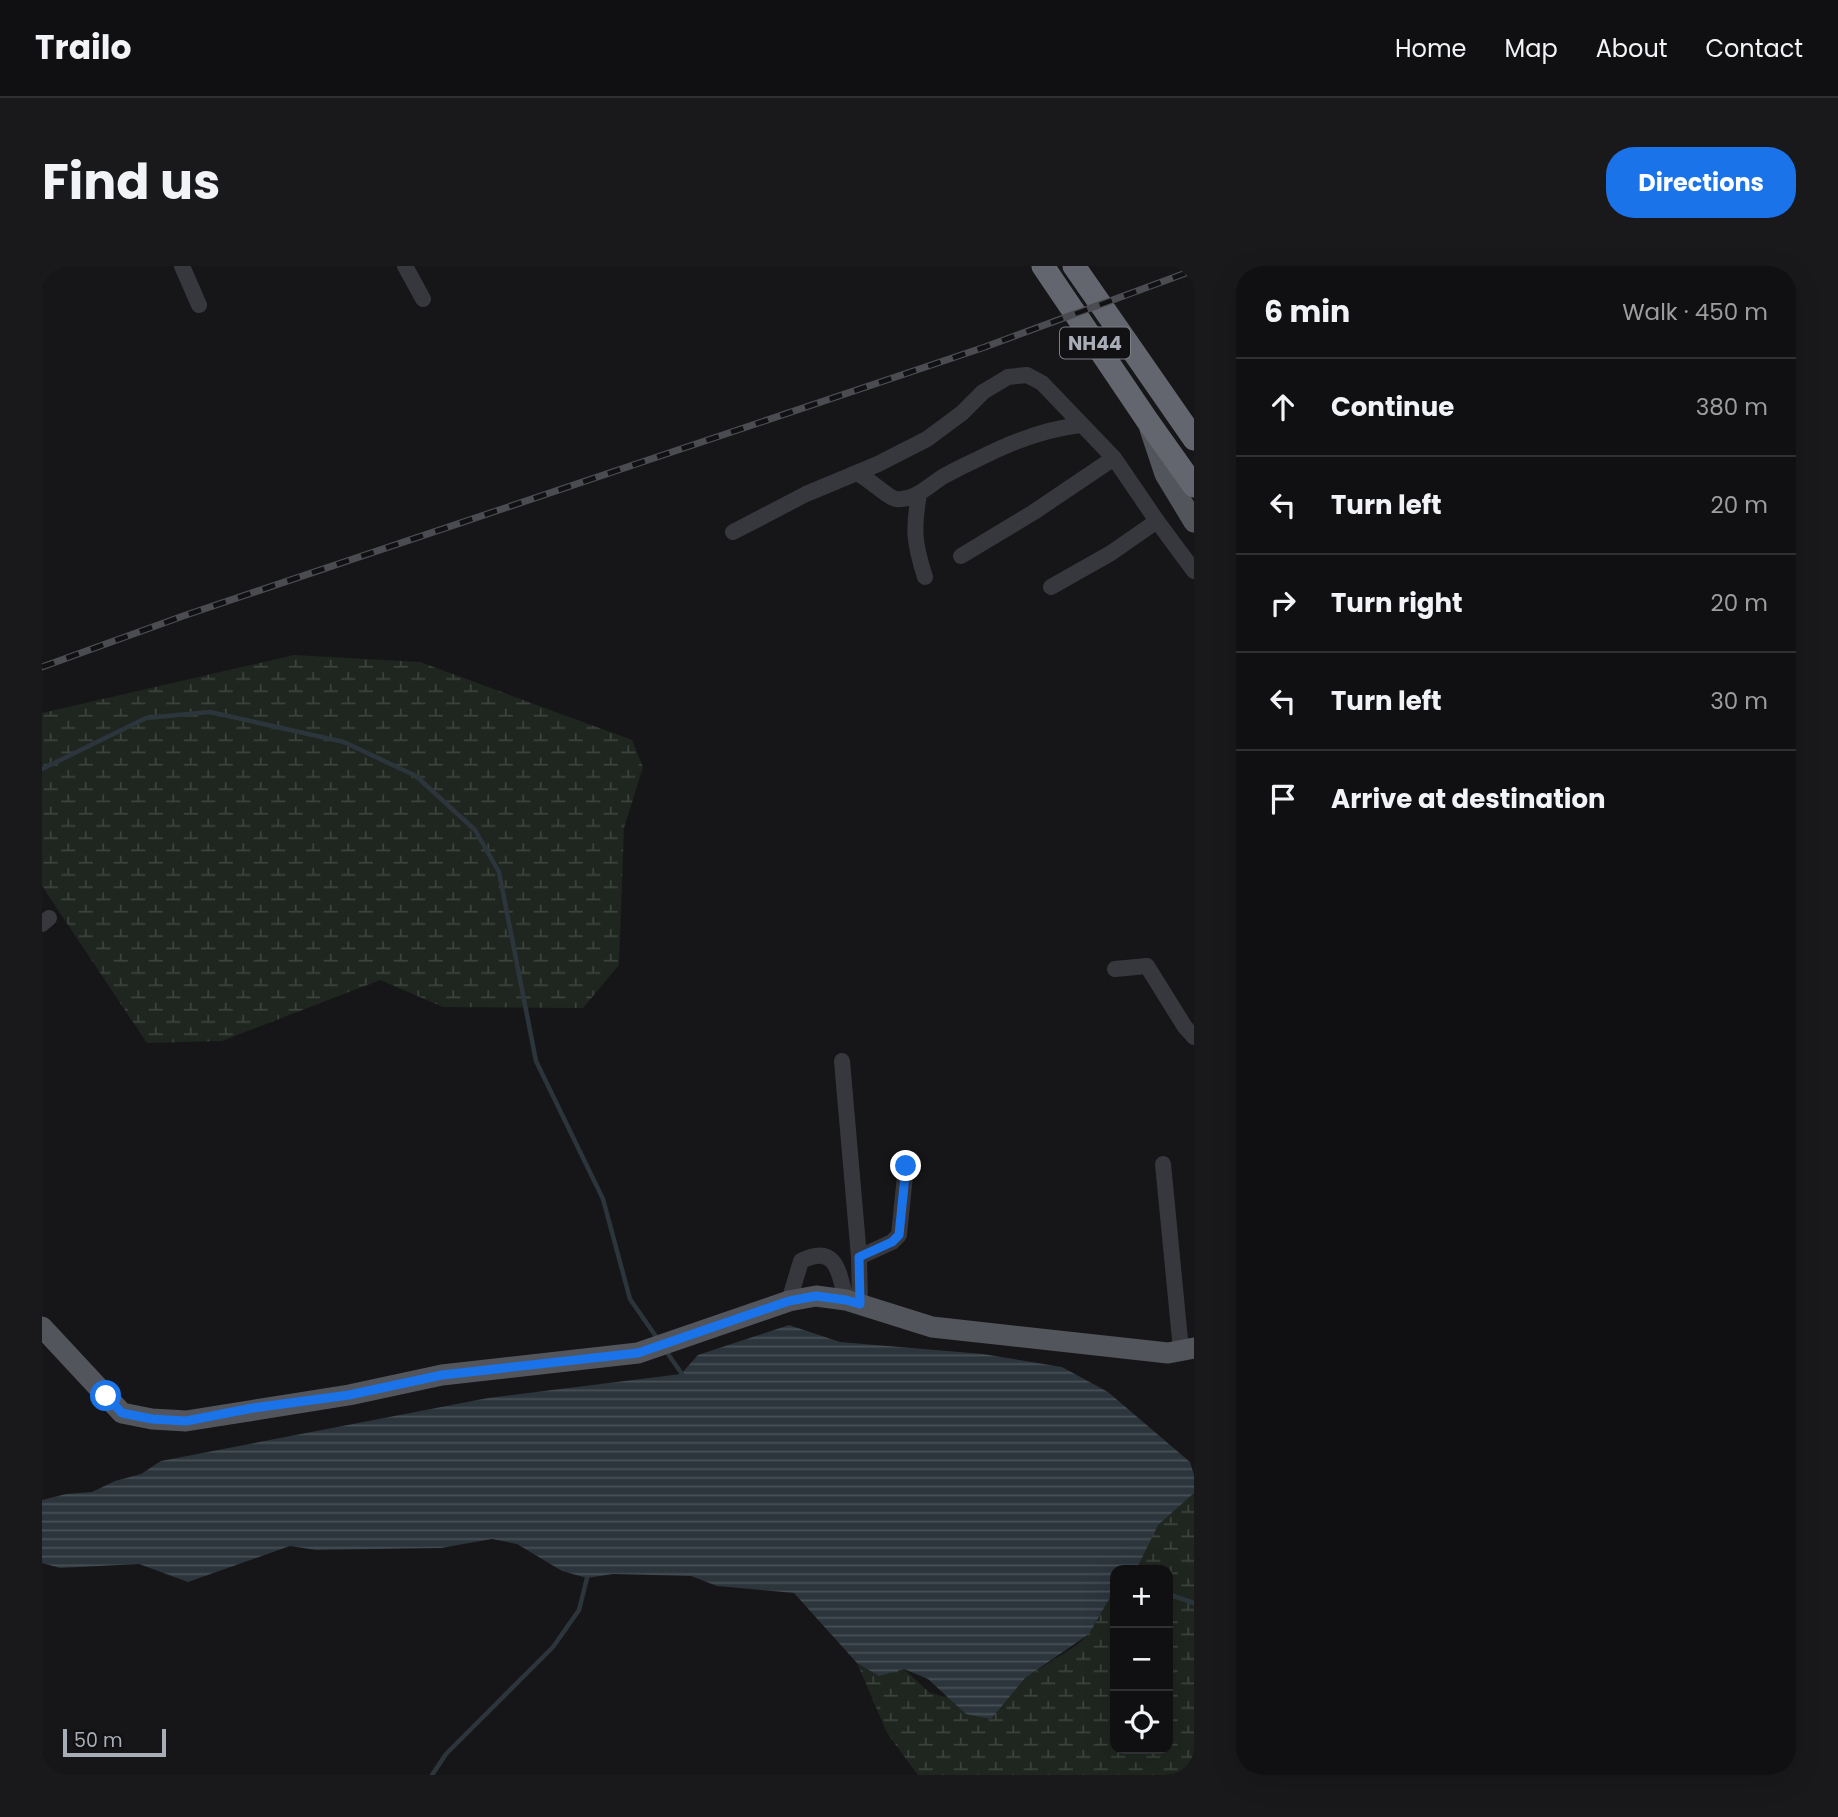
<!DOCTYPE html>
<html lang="en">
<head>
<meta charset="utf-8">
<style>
	:root { --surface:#101012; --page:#19191b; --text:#f1f3f6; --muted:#9c9d9f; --line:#303032; --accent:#1a73e8 }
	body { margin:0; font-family:Poppins,sans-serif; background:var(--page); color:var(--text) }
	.controls { position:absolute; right:21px; bottom:21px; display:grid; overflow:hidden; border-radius:14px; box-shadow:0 7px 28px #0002 }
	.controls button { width:63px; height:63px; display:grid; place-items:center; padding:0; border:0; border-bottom:2px solid var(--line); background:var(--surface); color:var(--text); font:35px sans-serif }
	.scale { position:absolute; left:21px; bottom:18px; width:103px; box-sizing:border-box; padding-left:7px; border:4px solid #a8adb8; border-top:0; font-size:19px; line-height:24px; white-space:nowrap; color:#a8adb8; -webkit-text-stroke:5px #111113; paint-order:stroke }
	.stop { position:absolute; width:21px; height:21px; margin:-16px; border:5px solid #1a73e8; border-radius:50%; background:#fff }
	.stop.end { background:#1a73e8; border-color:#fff; box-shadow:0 2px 7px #0008 }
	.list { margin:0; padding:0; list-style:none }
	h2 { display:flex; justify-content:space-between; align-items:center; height:91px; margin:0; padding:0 28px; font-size:30px }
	h2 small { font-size:23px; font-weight:400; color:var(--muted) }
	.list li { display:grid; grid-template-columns:46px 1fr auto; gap:21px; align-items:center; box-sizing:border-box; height:98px; padding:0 28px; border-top:2px solid var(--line) }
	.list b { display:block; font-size:26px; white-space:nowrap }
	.list em { font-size:23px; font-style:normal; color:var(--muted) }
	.icon { flex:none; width:38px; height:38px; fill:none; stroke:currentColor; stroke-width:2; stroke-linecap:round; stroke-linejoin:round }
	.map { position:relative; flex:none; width:1152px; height:1509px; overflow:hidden; border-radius:28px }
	header { display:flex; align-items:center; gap:42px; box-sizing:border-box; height:98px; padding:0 35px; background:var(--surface); border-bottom:2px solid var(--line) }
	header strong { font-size:33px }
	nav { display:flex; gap:38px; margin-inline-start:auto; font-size:24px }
	.intro { display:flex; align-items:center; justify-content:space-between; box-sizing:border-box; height:168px; padding:0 42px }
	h1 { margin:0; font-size:49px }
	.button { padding:18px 32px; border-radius:28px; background:var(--accent); color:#fff; font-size:24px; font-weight:700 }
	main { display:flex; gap:42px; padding:0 42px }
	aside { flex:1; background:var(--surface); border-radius:28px; box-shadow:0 7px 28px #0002 }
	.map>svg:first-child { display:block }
	.wetland { fill:url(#wetland-marsh) }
	.water { fill:url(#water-rules) }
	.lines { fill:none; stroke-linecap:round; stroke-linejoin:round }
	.stream { stroke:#2c353c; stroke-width:4.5 }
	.minor { stroke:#37383d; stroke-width:16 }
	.major { stroke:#53555c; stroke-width:21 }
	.highway { stroke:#63666e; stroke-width:23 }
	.rail-casing { stroke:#4a4c52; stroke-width:7 }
	.rail { stroke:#111113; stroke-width:4.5; stroke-dasharray:13; stroke-linecap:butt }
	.route { stroke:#1a73e8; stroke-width:9 }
	.labels { text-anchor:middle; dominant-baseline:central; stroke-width:5; stroke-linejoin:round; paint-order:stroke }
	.shield { fill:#111113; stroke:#7b7e86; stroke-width:2 }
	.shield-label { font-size:19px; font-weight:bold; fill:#a8adb8 }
</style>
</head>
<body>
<header>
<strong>Trailo</strong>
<nav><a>Home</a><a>Map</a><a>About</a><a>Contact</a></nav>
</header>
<div class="intro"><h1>Find us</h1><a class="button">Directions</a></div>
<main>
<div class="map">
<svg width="1152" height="1509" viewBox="0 0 1152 1509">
	<defs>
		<pattern id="wetland-marsh" width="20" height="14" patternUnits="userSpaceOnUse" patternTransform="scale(1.75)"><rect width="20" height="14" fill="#1e261f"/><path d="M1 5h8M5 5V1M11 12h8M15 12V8" fill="none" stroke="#3c433d"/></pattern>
		<pattern id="water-rules" width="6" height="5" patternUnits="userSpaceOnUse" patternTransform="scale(1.75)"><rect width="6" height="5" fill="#2c353c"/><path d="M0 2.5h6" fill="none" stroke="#485056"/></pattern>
	</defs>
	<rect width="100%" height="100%" fill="#161618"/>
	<path class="wetland" d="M252 389 378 396 590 474 601 501 582 562 577 699 541 742 401 741 338 714 180 775 105 777 0 620V447Z
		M1152 1226V1509H876L845 1467 815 1397 862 1403 888 1427 904 1431 983 1412 1035 1379 1047 1368 1073 1323V1483H1126V1304H1094L1111 1255Z"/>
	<path class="water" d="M747 1059 798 1076 941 1088 1020 1101 1066 1126 1148 1196 1152 1209V1227L1116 1259 1094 1304H1073V1323L1047 1368 983 1412 949 1453 924 1448 886 1413 862 1403 837 1410 815 1397 752 1327 675 1320 649 1310 571 1308 545 1312 520 1305 475 1278 450 1273 399 1282 274 1284 248 1280 146 1316 97 1298 18 1302 0 1297V1234L24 1228 50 1226 73 1215 99 1208 119 1195 446 1132 639 1108 656 1089Z"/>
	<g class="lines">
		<path class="stream" d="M0 503 104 452 168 446 302 476 374 510 433 564 457 606 494 795 561 933 588 1033 615 1072
			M624 1085 640 1108
			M1126 1328 1152 1337
			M390 1509 404 1488 511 1381 537 1344 545 1312"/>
		<path class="minor" d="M140 0 157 39
			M363 0 381 33
			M815 207C827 213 847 232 854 233 873 235 887 219 902 210 913 204 925 198 936 193 969 176 1002 163 1039 159
			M877 228C871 264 872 277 883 311
			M691 266 764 228 836 198 885 173 920 147 941 126 966 111 985 109 1000 117 1072 192
			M919 290 992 246 1072 192 1115 255
			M1009 321 1069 287 1115 255 1152 305
			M0 658 7 652
			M1073 703 1105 700 1143 761 1152 771
			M800 795 817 991 818 1038
			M1121 898 1139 1084
			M817 991 850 976 857 969 864 900
			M747 1035 759 995C795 977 797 1007 804 1034"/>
		<path class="major" d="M1108 163 1123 208 1152 256
			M0 1061 80 1147 110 1153 144 1155 307 1129 400 1109 596 1087 747 1035 774 1030 804 1034 890 1061 1126 1087 1152 1082"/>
		<path class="highway" d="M1001 0 1105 154 1152 220
			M1032 0 1152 173"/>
		<g class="rail-casing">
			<path id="rail" d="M0 401 141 350 943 81 1152 4"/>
		</g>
		<use href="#rail" class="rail"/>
	</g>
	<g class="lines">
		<path class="route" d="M64 1130 80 1147 110 1153 144 1155 211 1142 307 1129 400 1109 596 1087 747 1035 774 1030 804 1034 818 1038 817 991 850 976 857 969 864 900"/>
	</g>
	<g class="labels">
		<rect class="shield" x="1018" y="61.5" width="70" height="31" rx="5"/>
		<g class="shield-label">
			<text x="1053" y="77">NH44</text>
		</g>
	</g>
</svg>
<div class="controls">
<button>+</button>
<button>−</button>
<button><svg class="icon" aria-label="locate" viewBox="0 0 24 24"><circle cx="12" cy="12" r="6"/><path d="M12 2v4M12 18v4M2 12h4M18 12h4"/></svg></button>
</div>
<div class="scale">50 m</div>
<div class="stop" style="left:64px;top:1130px"></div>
<div class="stop end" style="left:864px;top:900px"></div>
</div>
<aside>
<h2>6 min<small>Walk · 450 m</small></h2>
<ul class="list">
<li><svg class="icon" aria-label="ahead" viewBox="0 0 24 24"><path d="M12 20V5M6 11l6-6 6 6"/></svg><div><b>Continue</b></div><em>380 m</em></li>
<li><svg class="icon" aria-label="left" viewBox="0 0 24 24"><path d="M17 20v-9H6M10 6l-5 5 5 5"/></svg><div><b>Turn left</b></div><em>20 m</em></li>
<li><svg class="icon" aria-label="right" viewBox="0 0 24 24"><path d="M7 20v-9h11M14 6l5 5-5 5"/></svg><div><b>Turn right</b></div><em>20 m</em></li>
<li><svg class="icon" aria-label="left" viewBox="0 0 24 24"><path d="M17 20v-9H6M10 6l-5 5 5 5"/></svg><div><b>Turn left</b></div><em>30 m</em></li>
<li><svg class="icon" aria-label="arrive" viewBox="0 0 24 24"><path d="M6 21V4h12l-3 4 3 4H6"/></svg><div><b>Arrive at destination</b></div></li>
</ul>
</aside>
</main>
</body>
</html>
